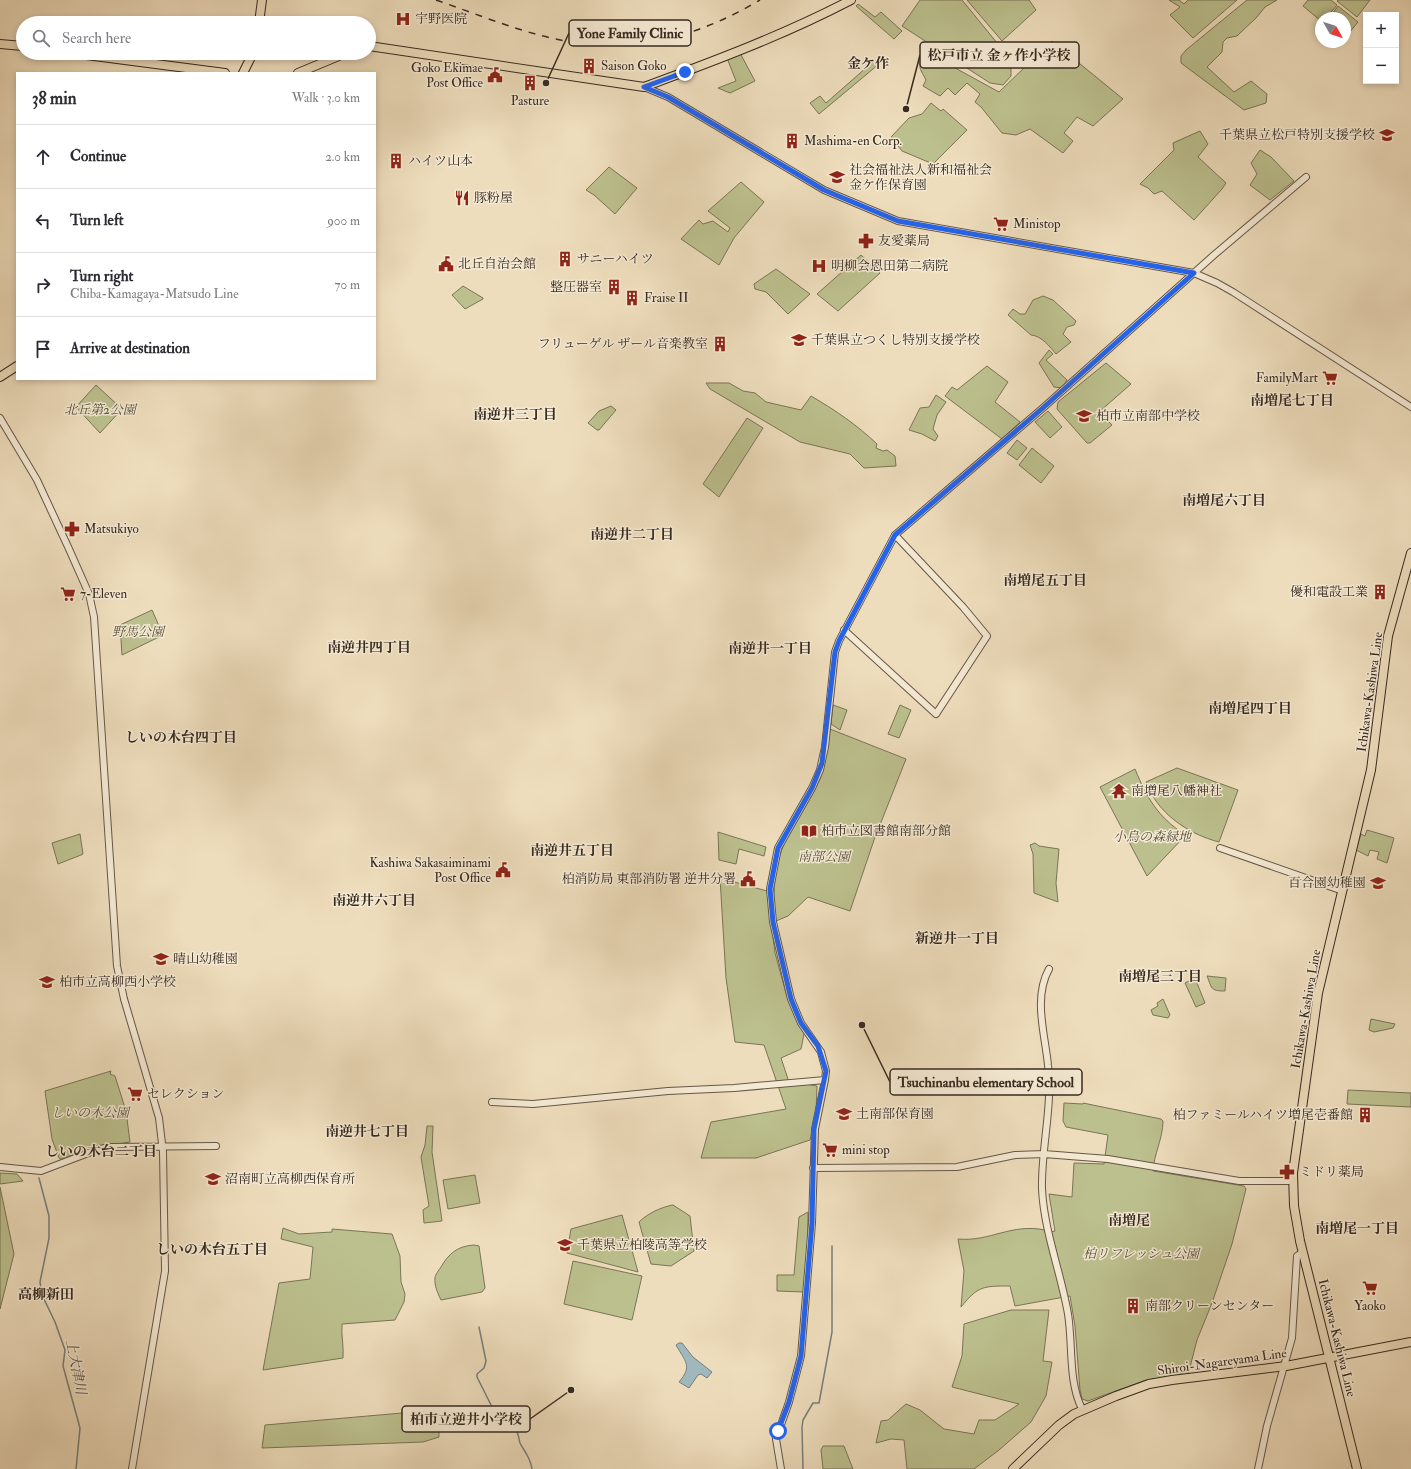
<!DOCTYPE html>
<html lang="en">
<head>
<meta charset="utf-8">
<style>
	:root { --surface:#fff; --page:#f2f2f3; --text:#2b2b33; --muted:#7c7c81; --line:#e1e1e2 }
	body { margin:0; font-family:"IM FELL Double Pica","Noto Serif JP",serif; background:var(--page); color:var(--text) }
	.controls { position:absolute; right:12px; top:12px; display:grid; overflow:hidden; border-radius:0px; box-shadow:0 2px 6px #0003 }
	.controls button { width:36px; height:36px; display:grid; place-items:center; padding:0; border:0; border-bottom:1px solid var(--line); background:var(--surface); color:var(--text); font:20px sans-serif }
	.compass { position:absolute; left:1315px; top:12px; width:36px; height:36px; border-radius:50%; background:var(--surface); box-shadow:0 2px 6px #0003; rotate:129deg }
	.stop { position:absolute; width:12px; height:12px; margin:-9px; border:3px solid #2563eb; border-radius:50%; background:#fff }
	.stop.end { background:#2563eb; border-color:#fff; box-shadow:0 1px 4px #0008 }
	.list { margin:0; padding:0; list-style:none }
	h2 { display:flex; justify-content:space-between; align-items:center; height:52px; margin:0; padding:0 16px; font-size:17px }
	h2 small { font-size:13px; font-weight:400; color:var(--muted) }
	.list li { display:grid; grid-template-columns:26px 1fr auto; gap:12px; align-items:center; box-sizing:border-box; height:64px; padding:0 16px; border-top:1px solid var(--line) }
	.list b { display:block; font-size:15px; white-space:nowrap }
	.list p { margin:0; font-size:13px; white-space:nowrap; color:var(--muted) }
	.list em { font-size:13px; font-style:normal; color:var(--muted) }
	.icon { flex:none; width:22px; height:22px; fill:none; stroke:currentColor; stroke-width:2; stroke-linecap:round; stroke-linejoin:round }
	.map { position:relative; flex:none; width:1411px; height:1469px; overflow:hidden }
	.search { position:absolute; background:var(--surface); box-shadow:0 2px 6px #0003; left:16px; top:16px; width:360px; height:44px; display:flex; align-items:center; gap:10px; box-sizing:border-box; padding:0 14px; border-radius:22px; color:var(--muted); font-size:15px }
	.panel { position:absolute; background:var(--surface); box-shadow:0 2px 6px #0003; left:16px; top:72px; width:360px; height:308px; border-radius:0px }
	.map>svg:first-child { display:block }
	.green { fill:#bcc08e; stroke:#7a7557 }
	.water { fill:#a0b8bd; stroke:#767f7e }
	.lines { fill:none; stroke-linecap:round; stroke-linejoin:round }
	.stream { stroke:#767f7e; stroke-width:1.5 }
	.minor-casing { stroke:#655747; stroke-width:8 }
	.major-casing { stroke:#372a20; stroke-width:10 }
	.minor { stroke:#f4e9d3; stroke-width:6 }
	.major { stroke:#eeddbc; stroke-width:8 }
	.rail { stroke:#372a20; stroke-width:1.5; stroke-dasharray:7 7; stroke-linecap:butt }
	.route { stroke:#2563eb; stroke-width:5 }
	.labels { text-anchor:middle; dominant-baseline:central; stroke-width:3; stroke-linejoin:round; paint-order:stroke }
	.poi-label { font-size:13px; fill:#372a20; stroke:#f4e9d3; text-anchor:start }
	.park-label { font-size:13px; font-style:italic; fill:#58503c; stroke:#f4e9d3 }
	.street-label { font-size:13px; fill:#372a20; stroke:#f4e9d3 }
	.neighbourhood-label { font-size:14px; font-weight:bold; fill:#372a20; stroke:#f4e9d3 }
	.water-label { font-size:14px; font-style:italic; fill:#514e47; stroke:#f4e9d3 }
	.leader { fill:none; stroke:#372a20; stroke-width:1.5 }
	.callout-dot { fill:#372a20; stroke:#f4e9d3; stroke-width:1.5 }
	.callout { fill:#f4e9d3; stroke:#372a20; stroke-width:1.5 }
	.callout-label { font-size:14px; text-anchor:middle; font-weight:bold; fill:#372a20 }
</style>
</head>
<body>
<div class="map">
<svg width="1411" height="1469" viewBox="0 0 1411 1469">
	<rect width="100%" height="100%" fill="#eeddbc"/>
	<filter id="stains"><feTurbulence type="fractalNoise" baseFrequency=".005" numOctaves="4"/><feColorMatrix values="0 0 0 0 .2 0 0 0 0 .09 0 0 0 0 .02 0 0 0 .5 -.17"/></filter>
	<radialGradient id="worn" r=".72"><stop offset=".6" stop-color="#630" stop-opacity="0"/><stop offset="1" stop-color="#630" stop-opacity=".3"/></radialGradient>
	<path class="green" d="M920 0H962L1011 60V76L1003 85 990 83 902 26Z
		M967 0H1029L1036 10 1002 41Z
		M1169 0H1179L1184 4 1188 0H1237L1193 38 1170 15 1180 7Z
		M1247 0H1277L1265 7 1257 17 1237 36 1227 38 1223 42 1222 52 1207 67 1234 92 1251 81 1267 94 1266 103 1244 110 1181 63V56L1186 50Z
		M1308 0H1331L1337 5 1326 18H1321V21L1303 6Z
		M1338 0H1370L1357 17 1337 1Z
		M858 4 875 17 881 12 902 31 894 39 856 6Z
		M1338 6 1358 22 1345 38V18H1329Z
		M1052 41 1123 99 1093 126 1077 117 1064 133 1073 141 1063 153 1030 129 1016 135 1002 133 981 107 975 102 980 94 967 83 955 95 948 88 940 96 923 86 926 80C921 70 916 66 924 56L921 52 924 47 957 69 999 92Z
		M740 53 755 81 730 93 718 88 736 81 727 58Z
		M875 60 879 64 819 114 810 103 820 96 826 103Z
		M931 103 941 111 943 109 967 130 933 164 902 151 891 137 909 118 922 114Z
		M1200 131 1208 144 1198 157 1226 183 1222 189 1194 220 1162 191 1154 194 1148 188 1140 184 1174 150 1173 143Z
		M1260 150 1271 157 1294 181 1270 200 1250 185 1257 174 1251 163Z
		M609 167 637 188 615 214 594 195 586 190Z
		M741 182 764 202 734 238 719 265 681 239 699 220 703 224 713 221 728 232 730 228 708 211Z
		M861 255 880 273 838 311 817 294Z
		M776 269 810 294 788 314 766 292 755 289 754 284Z
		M463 286 483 298V299L465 309 452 295Z
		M1043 296 1053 300 1076 321 1074 325 1067 327 1063 334 1071 342 1056 354C1050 347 1042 336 1031 335L1008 315 1013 309 1020 314H1025L1033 300Z
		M1049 350 1053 354 1046 360 1067 380 1062 388 1054 387 1039 363Z
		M1106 363 1131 384 1099 412 1112 425 1090 443H1087L1057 409 1058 402Z
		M987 366 1008 382 995 402 1020 422 1002 439 945 396 952 387 957 390Z
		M706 383H729L743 391 755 393 766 402 801 410 811 396C835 410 857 425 877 444L876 448 883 451 887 450 895 456 896 466 864 468 850 454 800 442 710 389Z
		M96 385 122 409 100 433 76 407Z
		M936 395 946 402 937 415 933 429 938 436 935 441 922 434 909 430 920 408 929 407Z
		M611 406 616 410 599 430H597L588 423 599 411Z
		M1048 411 1062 427 1050 438 1035 422Z
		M747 418 763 428 719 497 703 484Z
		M1017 440 1027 448 1017 460 1007 453Z
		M1032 448 1054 466 1041 483 1019 465Z
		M152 610 163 635 122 655 120 625Z
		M833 705 847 710 840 730 831 724Z
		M900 705 911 710 899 738 888 734Z
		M830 729 906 759 874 840 850 911 808 897 788 916 776 921C772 892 774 864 787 838 797 818 811 800 820 779 826 763 828 746 830 729Z
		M1177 768 1238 790 1219 842C1188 834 1157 813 1146 782Z
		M1135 769C1147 798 1158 817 1184 834V837L1147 876 1100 787Z
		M1367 830 1394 838 1387 863 1377 859 1379 852 1370 850 1368 856 1356 850 1361 834 1365 836Z
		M718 832 766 847 764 856 739 849 736 864 719 860Z
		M80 834 83 854 81 855 58 864 52 843Z
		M1035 843 1039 846 1059 849 1056 883 1058 902 1034 893 1033 854 1030 845Z
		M720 878 767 891 775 953 787 997 805 1029 801 1049 781 1058 790 1085 800 1083 817 1086 816 1113 810 1140 756 1158H701L711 1122 786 1109 764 1045 735 1042 726 978Z
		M1207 976 1226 978 1225 991C1210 991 1212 988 1207 976Z
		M1195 978 1205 1003 1196 1007 1185 983Z
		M1163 999 1170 1015 1168 1018 1153 1015 1151 1010 1158 1006 1157 1003Z
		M1371 1019 1395 1024 1393 1028 1374 1032 1369 1030Z
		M111 1071 110 1074 115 1076 126 1111 130 1142 95 1147 61 1159 59 1158 52 1139 45 1091Z
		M1348 1090 1411 1093V1107L1347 1104Z
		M1064 1103 1083 1104V1103L1161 1119 1163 1121C1163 1138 1154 1154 1153 1171L1244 1186 1246 1189 1232 1244 1212 1303 1197 1340 1188 1375 1146 1380 1088 1401 1082 1399 1080 1390 1075 1326 1070 1296 1015 1306 1010 1286C983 1286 978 1286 961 1307L964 1271 958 1239C990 1242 1011 1223 1045 1230V1233L1055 1231 1049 1194 1072 1197 1074 1163 1104 1164 1108 1135 1066 1127 1063 1121Z
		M427 1126H433L432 1152 442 1221 424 1223 423 1210 429 1206 421 1157 425 1145Z
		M0 1173 17 1174 23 1181 0 1184Z
		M475 1175 480 1203 448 1209 443 1180Z
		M0 1187 14 1254 0 1309Z
		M673 1205 690 1216 694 1251 671 1266 651 1264 639 1222C647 1214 661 1207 673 1205Z
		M808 1212 807 1269 804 1292 777 1291V1275H794L799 1217Z
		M622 1215 638 1272 567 1253 571 1229Z
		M283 1228 299 1234 332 1232V1229L392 1234 400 1256 401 1282 405 1294 404 1302 395 1320 342 1324C341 1336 344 1346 343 1358L263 1370 279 1283 310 1279 313 1247 281 1239Z
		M474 1245 479 1246 485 1288 482 1292 441 1300C438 1294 434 1285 435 1278 435 1275 439 1270 441 1267 449 1253 458 1246 474 1245Z
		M573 1261 642 1276 632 1320 564 1304Z
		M1011 1310H1049L1043 1361 1052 1362 1046 1396 1031 1422 999 1450 974 1469H907L904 1440 891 1439 876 1443 881 1421 888 1420 906 1404 920 1410 944 1429 974 1434 979 1420H995L1019 1404 952 1387 962 1356 964 1324Z
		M402 1413H427L439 1424V1437L423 1442 262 1448 265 1425Z
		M823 1446H844L853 1469H823L821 1450Z"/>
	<path class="water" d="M679 1343H682L693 1357 712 1372 707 1378 701 1374 698 1375 689 1388 679 1382C693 1366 685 1361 676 1345Z"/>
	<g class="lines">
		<path class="stream" d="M39 1178 49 1216V1238L40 1282 42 1295 55 1322 65 1350 63 1366 80 1428 76 1469
			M479 1327 486 1361 484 1368 477 1374V1377L502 1427 515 1428C519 1433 518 1437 520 1443 525 1453 530 1456 532 1469
			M803 1469 802 1427 803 1420 813 1403H819L832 1332V1246"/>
		<g class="minor-casing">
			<path id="minor" d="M644 87 668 97 824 190 898 221 1194 273 1217 283 1233 292 1411 407
				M0 418 37 480 69 549 89 594 94 617 117 966 124 999 159 1118 163 1152 165 1271 132 1469
				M844 630 936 714 987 636 963 607 895 535
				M1220 848 1343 891
				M1049 969C1033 998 1045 1034 1048 1065 1053 1106 1041 1148 1042 1189 1044 1231 1061 1273 1068 1314 1073 1345 1068 1381 1082 1409
				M492 1102 533 1104 668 1091 734 1088 825 1080 826 1071 821 1052 801 1023 791 999 773 922 770 889 778 848 812 788 820 770 825 747 835 652 839 641 895 535 1044 407 1214 255 1306 177
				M0 1167 41 1171 99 1149 112 1147 216 1146
				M813 1168 957 1167 1015 1155 1044 1154 1108 1159 1239 1181H1293
				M781 1469 776 1439 789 1402 801 1356 812 1223 815 1129 825 1080
				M1258 1469 1267 1426 1292 1338 1297 1256 1303 1252"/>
		</g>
		<g class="major-casing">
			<path id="major" d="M259 23 262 0
				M0 44 23 46
				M369 46 644 87C714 61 784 35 851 0
				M71 53 225 73
				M243 73 253 53
				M298 73 346 53
				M0 377 17 366
				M1013 1469 1059 1425 1074 1414 1116 1396 1149 1384 1172 1380 1286 1366 1411 1342
				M1357 1469 1300 1241 1294 1206 1293 1173 1318 993 1371 770 1388 636 1411 553"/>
		</g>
		<use href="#minor" class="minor"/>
		<use href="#major" class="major"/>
		<path class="rail" d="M436 0C474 13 512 29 551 38 628 56 694 39 760 0"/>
	</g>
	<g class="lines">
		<path class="route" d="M685 72 644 87 668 97 824 190 898 221 1194 273 1044 407 895 535 839 641 835 652 822 763 812 788 778 848 770 889 773 922 791 999 801 1023 818 1046 826 1071 814 1129 812 1223 801 1356 789 1402 778 1431"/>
	</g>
	<defs>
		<g id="hospital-bare" transform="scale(1.2)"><path d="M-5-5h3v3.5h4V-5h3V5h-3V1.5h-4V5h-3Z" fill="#8f2418" stroke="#f4e9d3" stroke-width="2.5" paint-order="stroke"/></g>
		<g id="building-bare" transform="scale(1.2)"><path d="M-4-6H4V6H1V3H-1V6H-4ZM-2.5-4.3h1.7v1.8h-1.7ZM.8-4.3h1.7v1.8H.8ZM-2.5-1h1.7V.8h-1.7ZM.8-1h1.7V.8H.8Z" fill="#8f2418" stroke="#f4e9d3" stroke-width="2.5" paint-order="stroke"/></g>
		<g id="civic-bare" transform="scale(1.2)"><path d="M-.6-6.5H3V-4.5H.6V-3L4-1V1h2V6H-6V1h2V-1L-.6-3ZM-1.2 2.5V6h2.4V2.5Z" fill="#8f2418" stroke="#f4e9d3" stroke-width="2.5" paint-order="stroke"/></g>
		<g id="school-bare" transform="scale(1.2)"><path d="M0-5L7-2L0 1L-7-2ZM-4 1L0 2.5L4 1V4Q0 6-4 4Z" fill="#8f2418" stroke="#f4e9d3" stroke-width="2.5" paint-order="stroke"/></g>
		<g id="restaurant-bare" transform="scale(1.2)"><path d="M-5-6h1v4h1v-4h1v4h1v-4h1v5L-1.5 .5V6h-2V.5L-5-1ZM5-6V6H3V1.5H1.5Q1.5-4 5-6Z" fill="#8f2418" stroke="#f4e9d3" stroke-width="2.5" paint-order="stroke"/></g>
		<g id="supermarket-bare" transform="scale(1.2)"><path d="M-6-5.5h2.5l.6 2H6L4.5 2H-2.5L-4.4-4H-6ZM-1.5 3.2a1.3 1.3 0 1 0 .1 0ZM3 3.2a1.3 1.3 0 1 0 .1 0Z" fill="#8f2418" stroke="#f4e9d3" stroke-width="2.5" paint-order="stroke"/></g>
		<g id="pharmacy-bare" transform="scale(1.2)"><path d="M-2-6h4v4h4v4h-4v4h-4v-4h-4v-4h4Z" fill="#8f2418" stroke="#f4e9d3" stroke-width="2.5" paint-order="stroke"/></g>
		<g id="temple-bare" transform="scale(1.2)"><path d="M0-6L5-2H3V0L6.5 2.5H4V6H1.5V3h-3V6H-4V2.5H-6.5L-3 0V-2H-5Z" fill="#8f2418" stroke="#f4e9d3" stroke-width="2.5" paint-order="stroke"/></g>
		<g id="library-bare" transform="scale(1.2)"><path d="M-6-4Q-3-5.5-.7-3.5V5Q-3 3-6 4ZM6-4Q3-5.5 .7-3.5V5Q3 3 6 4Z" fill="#8f2418" stroke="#f4e9d3" stroke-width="2.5" paint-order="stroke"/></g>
	</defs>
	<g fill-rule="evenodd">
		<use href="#hospital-bare" x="403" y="19"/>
		<use href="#building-bare" x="589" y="66"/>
		<use href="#civic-bare" x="495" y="75"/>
		<use href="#building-bare" x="530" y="83"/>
		<use href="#school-bare" x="1387" y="135"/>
		<use href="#building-bare" x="792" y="141"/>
		<use href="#building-bare" x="396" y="161"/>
		<use href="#school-bare" x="837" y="177"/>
		<use href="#restaurant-bare" x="462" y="198"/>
		<use href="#supermarket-bare" x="1001" y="224"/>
		<use href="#pharmacy-bare" x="866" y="241"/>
		<use href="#building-bare" x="565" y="259"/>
		<use href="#civic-bare" x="446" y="264"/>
		<use href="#hospital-bare" x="819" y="266"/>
		<use href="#building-bare" x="614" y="287"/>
		<use href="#building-bare" x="632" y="298"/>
		<use href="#school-bare" x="799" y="340"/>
		<use href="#building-bare" x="720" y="344"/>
		<use href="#supermarket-bare" x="1330" y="378"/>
		<use href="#school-bare" x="1084" y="416"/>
		<use href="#pharmacy-bare" x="72" y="529"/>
		<use href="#building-bare" x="1380" y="592"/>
		<use href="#supermarket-bare" x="68" y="594"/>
		<use href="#temple-bare" x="1119" y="791"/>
		<use href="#library-bare" x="809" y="831"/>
		<use href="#civic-bare" x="503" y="870"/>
		<use href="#civic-bare" x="748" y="879"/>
		<use href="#school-bare" x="1378" y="883"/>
		<use href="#school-bare" x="161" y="959"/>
		<use href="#school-bare" x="47" y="982"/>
		<use href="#supermarket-bare" x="135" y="1094"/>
		<use href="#school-bare" x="844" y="1114"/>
		<use href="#building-bare" x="1365" y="1115"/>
		<use href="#supermarket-bare" x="830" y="1150"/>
		<use href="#pharmacy-bare" x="1287" y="1172"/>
		<use href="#school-bare" x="213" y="1179"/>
		<use href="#school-bare" x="565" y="1245"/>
		<use href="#supermarket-bare" x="1370" y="1288"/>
		<use href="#building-bare" x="1133" y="1306"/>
	</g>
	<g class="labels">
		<g class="poi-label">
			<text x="415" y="19">宇野医院</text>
			<text x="601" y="66">Saison Goko</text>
			<text x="483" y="68" text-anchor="end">Goko Ekimae<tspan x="483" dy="15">Post Office</tspan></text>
			<text x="530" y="101" text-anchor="middle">Pasture</text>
			<text x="1375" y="135" text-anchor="end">千葉県立松戸特別支援学校</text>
			<text x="804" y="141">Mashima-en Corp.</text>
			<text x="408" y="161">ハイツ山本</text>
			<text x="849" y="170">社会福祉法人新和福祉会<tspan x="849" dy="15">金ケ作保育園</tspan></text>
			<text x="474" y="198">豚粉屋</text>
			<text x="1013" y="224">Ministop</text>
			<text x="878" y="241">友愛薬局</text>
			<text x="577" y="259">サニーハイツ</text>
			<text x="458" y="264">北丘自治会館</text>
			<text x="831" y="266">明柳会恩田第二病院</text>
			<text x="602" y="287" text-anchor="end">整圧器室</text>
			<text x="644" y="298">Fraise II</text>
			<text x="811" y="340">千葉県立つくし特別支援学校</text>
			<text x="708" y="344" text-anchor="end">フリューゲル ザール音楽教室</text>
			<text x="1318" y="378" text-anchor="end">FamilyMart</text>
			<text x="1096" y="416">柏市立南部中学校</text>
			<text x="84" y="529">Matsukiyo</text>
			<text x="1368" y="592" text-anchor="end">優和電設工業</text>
			<text x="80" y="594">7-Eleven</text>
			<text x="1131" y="791">南増尾八幡神社</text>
			<text x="821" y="831">柏市立図書館南部分館</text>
			<text x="491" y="863" text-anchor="end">Kashiwa Sakasaiminami<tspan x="491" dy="15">Post Office</tspan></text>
			<text x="736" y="879" text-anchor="end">柏消防局 東部消防署 逆井分署</text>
			<text x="1366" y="883" text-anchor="end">百合園幼稚園</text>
			<text x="173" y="959">晴山幼稚園</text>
			<text x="59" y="982">柏市立高柳西小学校</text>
			<text x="147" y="1094">セレクション</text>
			<text x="856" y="1114">土南部保育園</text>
			<text x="1353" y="1115" text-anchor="end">柏ファミールハイツ増尾壱番館</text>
			<text x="842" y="1150">mini stop</text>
			<text x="1299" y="1172">ミドリ薬局</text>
			<text x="225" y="1179">沼南町立高柳西保育所</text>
			<text x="577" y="1245">千葉県立柏陵高等学校</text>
			<text x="1145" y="1306">南部クリーンセンター</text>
			<text x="1370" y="1306" text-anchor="middle">Yaoko</text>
		</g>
		<g class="park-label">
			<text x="100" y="410">北丘第2公園</text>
			<text x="138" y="632">野馬公園</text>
			<text x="1152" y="837">小鳥の森緑地</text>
			<text x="824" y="857">南部公園</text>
			<text x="90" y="1113">しいの木公園</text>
			<text x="1141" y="1254">柏リフレッシュ公園</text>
		</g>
		<g class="street-label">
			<text transform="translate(1370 692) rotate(-82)">Ichikawa-Kashiwa Line</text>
			<text transform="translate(1306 1009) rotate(-80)">Ichikawa-Kashiwa Line</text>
			<text transform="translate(1337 1338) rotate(76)">Ichikawa-Kashiwa Line</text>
			<text transform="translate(1222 1362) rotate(-8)">Shiroi-Nagareyama Line</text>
		</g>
		<g class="neighbourhood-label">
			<text x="868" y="63">金ケ作</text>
			<text x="1292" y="400">南増尾七丁目</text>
			<text x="515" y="414">南逆井三丁目</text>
			<text x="1224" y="500">南増尾六丁目</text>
			<text x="632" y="534">南逆井二丁目</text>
			<text x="1045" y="580">南増尾五丁目</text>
			<text x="369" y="647">南逆井四丁目</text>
			<text x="770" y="648">南逆井一丁目</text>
			<text x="1250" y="708">南増尾四丁目</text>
			<text x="181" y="737">しいの木台四丁目</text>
			<text x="572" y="850">南逆井五丁目</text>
			<text x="374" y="900">南逆井六丁目</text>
			<text x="957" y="938">新逆井一丁目</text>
			<text x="1160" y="976">南増尾三丁目</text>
			<text x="367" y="1131">南逆井七丁目</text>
			<text x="101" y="1151">しいの木台二丁目</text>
			<text x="1129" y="1220">南増尾</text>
			<text x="1357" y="1228">南増尾一丁目</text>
			<text x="212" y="1249">しいの木台五丁目</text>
			<text x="46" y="1294">高柳新田</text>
		</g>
		<g class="water-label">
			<text transform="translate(76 1367) rotate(79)">上大津川</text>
		</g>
	</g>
	<path class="leader" d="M546 83L569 33M906 109L920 55M862 1025L890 1082M571 1390L530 1419"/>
	<g class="callout-dot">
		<circle cx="546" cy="83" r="4"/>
		<circle cx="906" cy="109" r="4"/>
		<circle cx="862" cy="1025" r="4"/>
		<circle cx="571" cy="1390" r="4"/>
	</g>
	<g class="callout">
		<rect x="569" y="20" width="122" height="26" rx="4"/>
		<rect x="920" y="42" width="159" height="26" rx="4"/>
		<rect x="890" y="1069" width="192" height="26" rx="4"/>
		<rect x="402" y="1406" width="128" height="26" rx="4"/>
	</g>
	<g class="callout-label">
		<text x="630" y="38">Yone Family Clinic</text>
		<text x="999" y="60">松戸市立 金ヶ作小学校</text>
		<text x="986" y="1087">Tsuchinanbu elementary School</text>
		<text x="466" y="1424">柏市立逆井小学校</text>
	</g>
	<rect width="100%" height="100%" filter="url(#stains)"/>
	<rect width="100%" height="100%" fill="url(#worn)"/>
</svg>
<div class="controls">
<button>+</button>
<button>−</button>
</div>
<svg class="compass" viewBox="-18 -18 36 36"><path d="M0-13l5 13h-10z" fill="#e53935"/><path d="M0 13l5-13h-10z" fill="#7c7c81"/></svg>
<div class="stop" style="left:778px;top:1431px"></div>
<div class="stop end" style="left:685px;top:72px"></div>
<div class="search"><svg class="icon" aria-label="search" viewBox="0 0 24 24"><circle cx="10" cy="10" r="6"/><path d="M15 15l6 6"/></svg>Search here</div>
<section class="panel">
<h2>38 min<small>Walk · 3.0 km</small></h2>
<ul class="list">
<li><svg class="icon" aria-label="ahead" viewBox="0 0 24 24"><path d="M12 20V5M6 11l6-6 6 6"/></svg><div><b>Continue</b></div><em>2.0 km</em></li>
<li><svg class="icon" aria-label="left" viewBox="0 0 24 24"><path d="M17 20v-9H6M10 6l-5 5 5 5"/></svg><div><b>Turn left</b></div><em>900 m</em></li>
<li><svg class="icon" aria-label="right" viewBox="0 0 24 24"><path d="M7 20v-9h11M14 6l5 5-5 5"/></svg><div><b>Turn right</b><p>Chiba-Kamagaya-Matsudo Line</p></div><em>70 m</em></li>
<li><svg class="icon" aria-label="arrive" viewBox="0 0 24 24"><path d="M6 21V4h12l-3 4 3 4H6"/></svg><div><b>Arrive at destination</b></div></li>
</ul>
</section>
</div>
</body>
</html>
